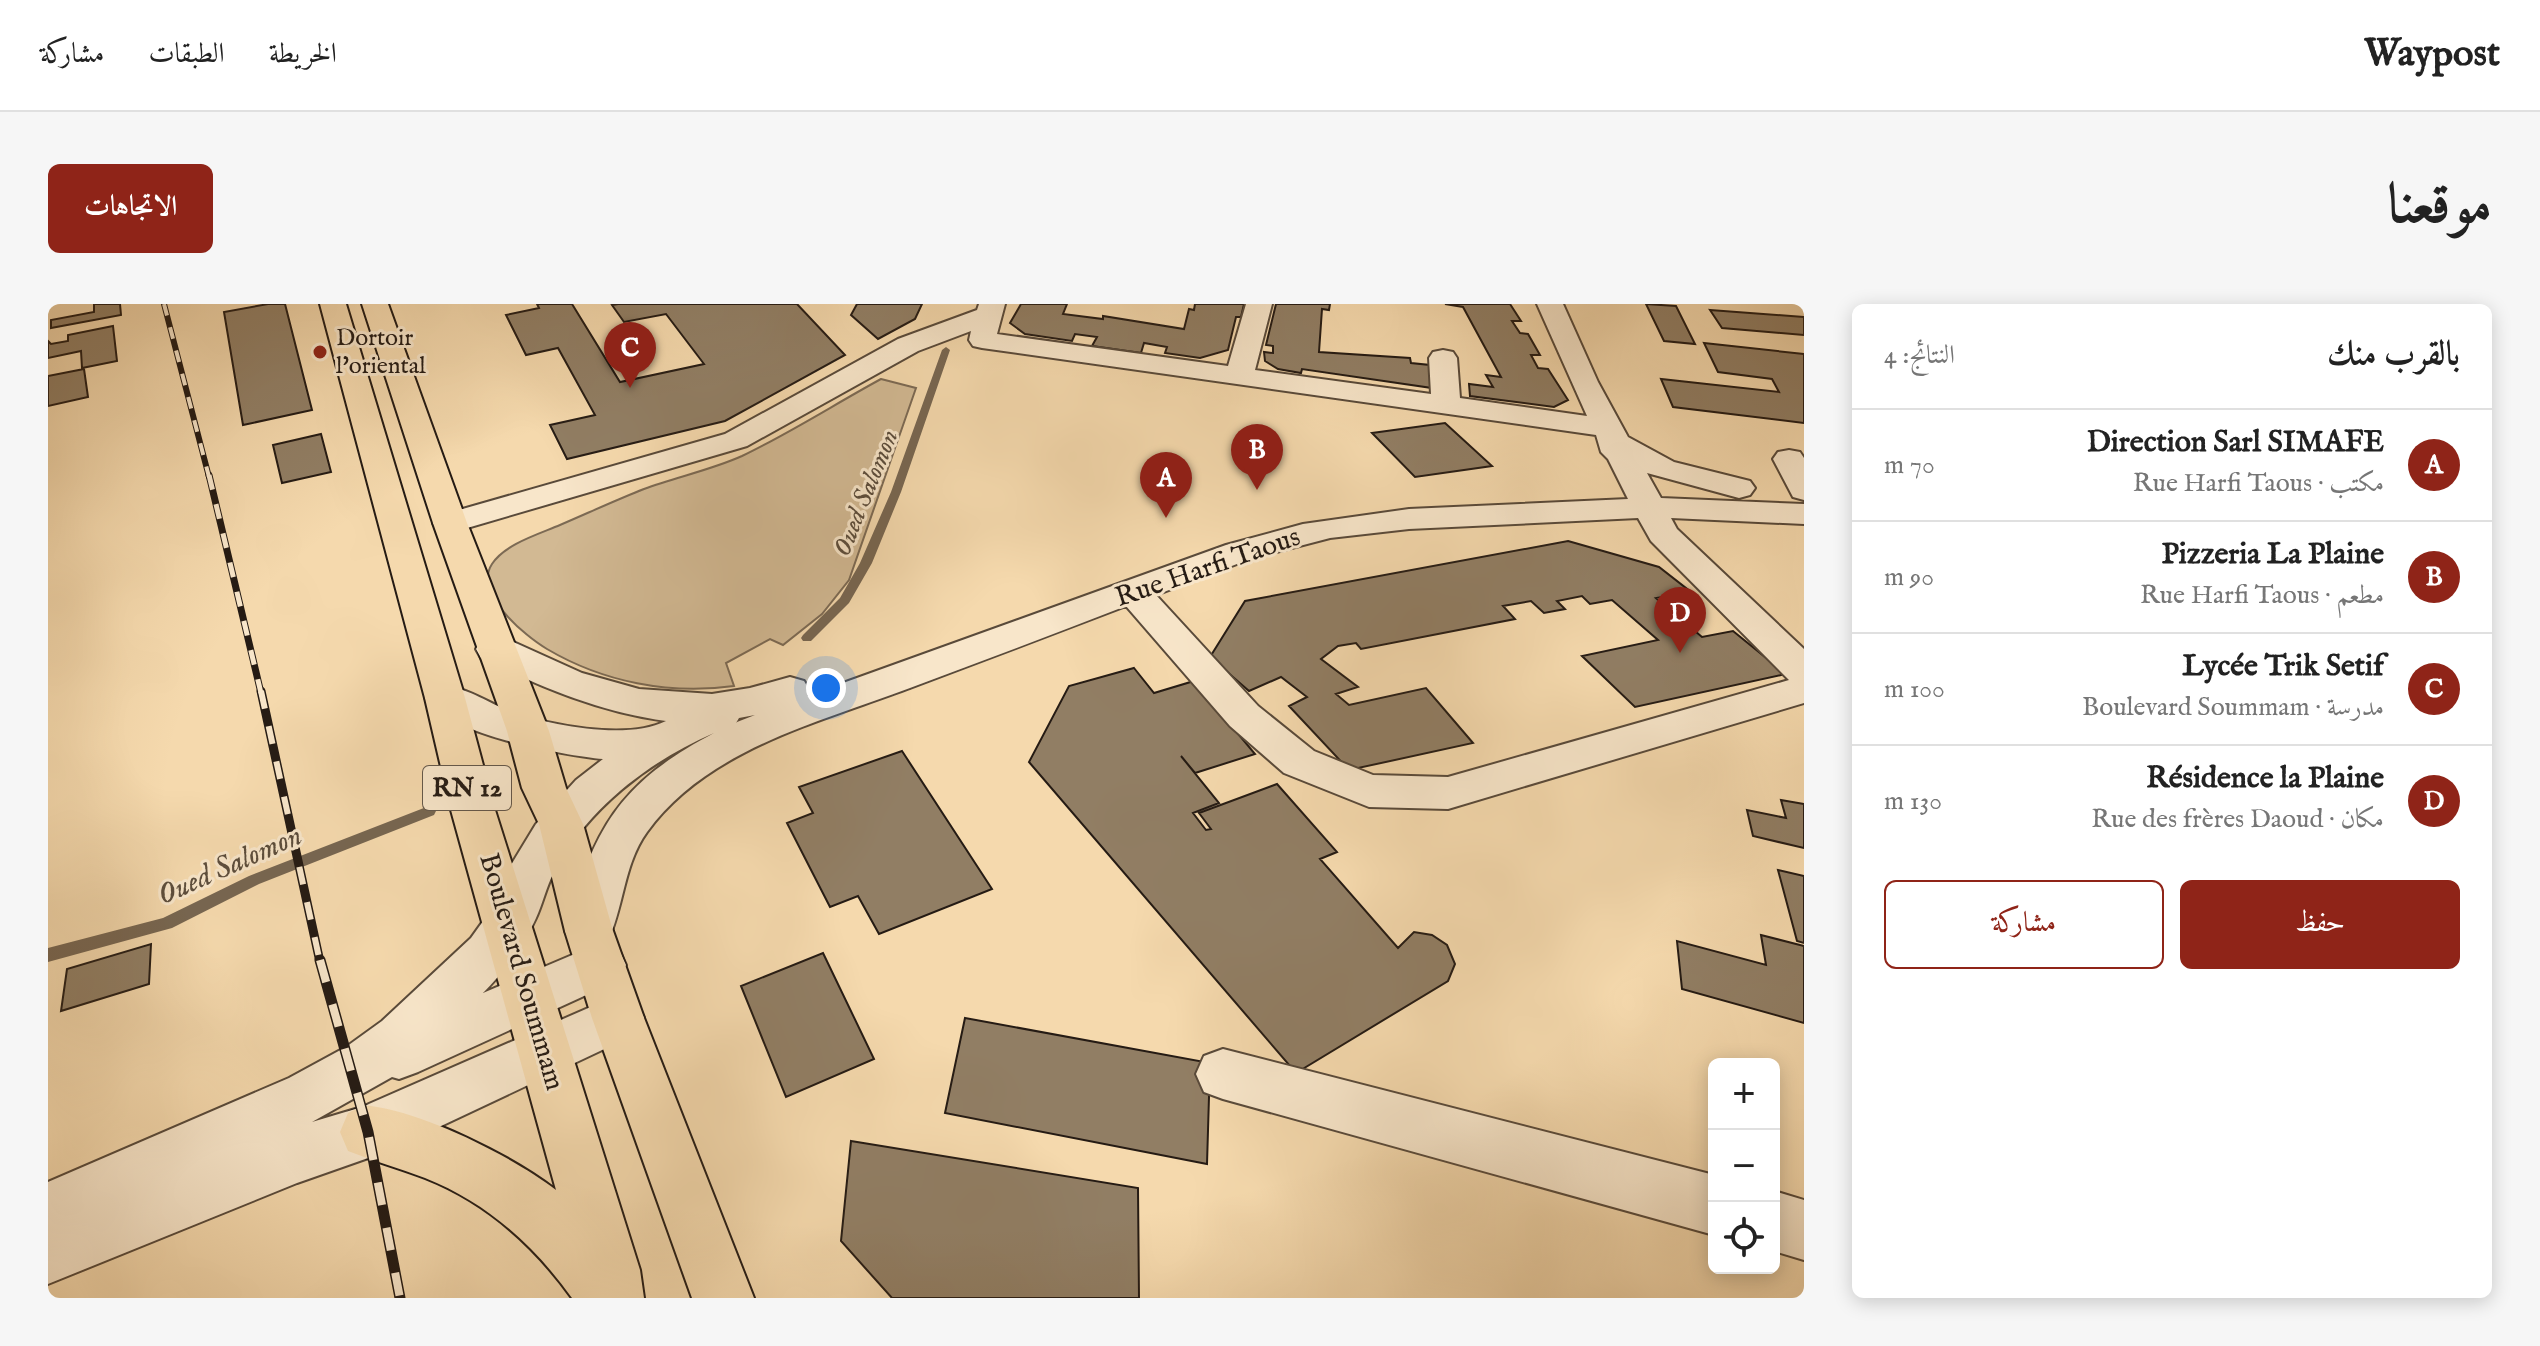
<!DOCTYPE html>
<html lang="ar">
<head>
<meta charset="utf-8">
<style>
	:root { --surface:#fff; --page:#f6f6f6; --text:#222; --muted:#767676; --line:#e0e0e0; --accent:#8f2418 }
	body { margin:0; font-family:"IM FELL English",Amiri,serif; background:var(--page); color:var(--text); direction:rtl }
	.controls { position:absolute; right:24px; bottom:24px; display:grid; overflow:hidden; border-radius:12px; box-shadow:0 4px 20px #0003 }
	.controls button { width:72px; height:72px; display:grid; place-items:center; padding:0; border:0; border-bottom:2px solid var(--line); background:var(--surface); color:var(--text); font:40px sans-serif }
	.you { position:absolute; left:778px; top:384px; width:28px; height:28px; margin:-20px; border:6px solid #fff; border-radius:50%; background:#1a73e8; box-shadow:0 0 0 12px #1a73e833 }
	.badge { display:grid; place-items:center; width:52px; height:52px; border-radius:50%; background:var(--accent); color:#fff; font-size:26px; font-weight:700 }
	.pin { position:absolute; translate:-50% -66px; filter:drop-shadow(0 2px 4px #0008) }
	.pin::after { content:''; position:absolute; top:42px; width:28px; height:24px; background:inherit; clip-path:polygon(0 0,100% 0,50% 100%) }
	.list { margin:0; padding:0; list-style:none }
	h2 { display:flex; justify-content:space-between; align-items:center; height:104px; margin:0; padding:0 32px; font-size:34px }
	h2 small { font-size:26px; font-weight:400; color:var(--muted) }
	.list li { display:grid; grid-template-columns:52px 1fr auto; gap:24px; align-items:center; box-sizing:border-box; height:112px; padding:0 32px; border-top:2px solid var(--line) }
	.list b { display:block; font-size:30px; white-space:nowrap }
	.list p { margin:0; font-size:26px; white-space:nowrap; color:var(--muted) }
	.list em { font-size:26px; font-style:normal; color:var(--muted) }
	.actions { display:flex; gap:16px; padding:24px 32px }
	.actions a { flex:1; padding:18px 0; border:2px solid var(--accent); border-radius:12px; text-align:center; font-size:28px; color:var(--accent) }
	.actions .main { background:var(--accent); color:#fff }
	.icon { flex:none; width:44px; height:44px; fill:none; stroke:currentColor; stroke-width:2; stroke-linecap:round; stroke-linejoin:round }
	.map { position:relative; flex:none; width:1756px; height:994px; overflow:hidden; direction:ltr; border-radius:12px }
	header { display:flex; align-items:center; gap:48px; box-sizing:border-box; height:112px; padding:0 40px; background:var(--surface); border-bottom:2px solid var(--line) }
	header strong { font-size:38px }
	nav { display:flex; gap:44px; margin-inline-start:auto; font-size:28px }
	.intro { display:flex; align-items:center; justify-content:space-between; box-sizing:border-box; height:192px; padding:0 48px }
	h1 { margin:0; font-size:56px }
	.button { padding:20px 36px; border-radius:12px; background:var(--accent); color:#fff; font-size:28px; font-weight:700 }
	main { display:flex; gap:48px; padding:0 48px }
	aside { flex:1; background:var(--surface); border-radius:12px; box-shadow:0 4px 20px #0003 }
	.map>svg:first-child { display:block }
	.green { fill:#d2b993; stroke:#7c6a54; stroke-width:2 }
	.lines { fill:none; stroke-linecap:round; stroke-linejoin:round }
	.stream { fill:#776651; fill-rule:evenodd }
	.building { fill:#917e64; stroke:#251b14; stroke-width:2 }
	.minor-casing { stroke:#594a3a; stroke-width:4 }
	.major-casing { stroke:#251b14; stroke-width:4 }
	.minor { fill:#f8e6ca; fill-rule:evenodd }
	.major { fill:#f5d9ad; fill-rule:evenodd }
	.rail-far3-casing { stroke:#251b14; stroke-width:6 }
	.rail-far2-casing { stroke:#251b14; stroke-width:7 }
	.rail-far1-casing { stroke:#251b14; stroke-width:9 }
	.rail-casing { stroke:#251b14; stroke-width:11 }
	.rail-far3 { stroke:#f8e6ca; stroke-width:4; stroke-dasharray:12; stroke-linecap:butt }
	.rail-far2 { stroke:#f8e6ca; stroke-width:5; stroke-dasharray:15; stroke-linecap:butt }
	.rail-far1 { stroke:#f8e6ca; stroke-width:6; stroke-dasharray:18; stroke-linecap:butt }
	.rail { stroke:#f8e6ca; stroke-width:8; stroke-dasharray:23; stroke-linecap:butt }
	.poi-dot { fill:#8f2418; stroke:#f8e6ca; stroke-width:3 }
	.labels { text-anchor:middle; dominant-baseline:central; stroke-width:6; stroke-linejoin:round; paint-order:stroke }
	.far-poi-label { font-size:24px; fill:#251b14; stroke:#f8e6ca; text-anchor:start }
	.far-water-label { font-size:26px; font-style:italic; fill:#5c4d3c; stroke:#f8e6ca }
	.shield { fill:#f8e6ca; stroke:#64584b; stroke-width:2 }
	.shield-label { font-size:26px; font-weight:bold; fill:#251b14 }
	.street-label { font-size:28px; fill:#251b14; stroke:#f8e6ca }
	.water-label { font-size:30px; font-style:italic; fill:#5c4d3c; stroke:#f8e6ca }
</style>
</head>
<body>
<header>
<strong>Waypost</strong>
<nav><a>الخريطة</a><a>الطبقات</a><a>مشاركة</a></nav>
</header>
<div class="intro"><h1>موقعنا</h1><a class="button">الاتجاهات</a></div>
<main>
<aside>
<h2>بالقرب منك<small>النتائج: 4</small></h2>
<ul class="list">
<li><span class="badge">A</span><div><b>Direction Sarl SIMAFE</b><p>مكتب · Rue Harfi Taous</p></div><em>70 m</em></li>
<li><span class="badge">B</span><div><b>Pizzeria La Plaine</b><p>مطعم · Rue Harfi Taous</p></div><em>90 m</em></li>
<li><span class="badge">C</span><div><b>Lycée Trik Setif</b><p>مدرسة · Boulevard Soummam</p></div><em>100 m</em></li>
<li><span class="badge">D</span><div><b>Résidence la Plaine</b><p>مكان · Rue des frères Daoud</p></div><em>130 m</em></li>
</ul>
<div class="actions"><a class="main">حفظ</a><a>مشاركة</a></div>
</aside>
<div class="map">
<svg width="1756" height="994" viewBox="0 0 1756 994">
	<rect width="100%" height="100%" fill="#f5d9ad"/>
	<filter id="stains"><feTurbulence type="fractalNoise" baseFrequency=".0025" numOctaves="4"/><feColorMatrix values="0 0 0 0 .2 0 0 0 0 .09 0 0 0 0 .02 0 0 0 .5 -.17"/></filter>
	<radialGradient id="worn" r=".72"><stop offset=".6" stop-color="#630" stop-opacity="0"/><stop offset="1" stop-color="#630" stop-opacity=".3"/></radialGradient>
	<path class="green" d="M833 75 868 84 801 276 774 310 735 341 722 335 678 359 686 382C621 391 555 378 499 345 477 332 425 289 444 260 457 240 491 230 512 221 540 209 568 196 596 185 628 173 663 166 694 152 742 129 787 100 833 75Z"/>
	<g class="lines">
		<path class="stream" d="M898 43 902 46 853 188 824 259 801 299 763 337H755L753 334 755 331 792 294 812 259 843 188 894 46Z
			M381 502 386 503 388 507 386 511 211 580 124 624 0 658V644L115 614 201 572Z"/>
	</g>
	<path class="building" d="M46 0H72L73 11 3 24V16L46 8Z
		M220 0H237L264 106 195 121 176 8Z
		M489 0H524L572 78 656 60 618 10 576 18 564 1 570 0H749L797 51 677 117 519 155 502 121 547 111 510 44 478 51 458 11 491 4Z
		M809 0H874L867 15 830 35 803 11Z
		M973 0H1019L1015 10 1055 15V12L1136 25 1141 5 1146 6 1147 0H1196L1193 13H1188L1180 46 1152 54 1117 49 1119 43 1096 39 1093 49 1044 42 1049 33 1027 30 1024 37 977 30 962 19Z
		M1228 0H1282L1281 6 1274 5 1271 48 1362 54 1363 59 1382 61 1384 84 1254 65 1253 69 1230 65 1217 57 1216 48 1225 49V42L1218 41Z
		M1397 0H1462L1473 17H1464L1472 29 1480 30 1492 51H1483L1490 64 1500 65 1520 96 1506 103 1422 92 1421 80 1445 83 1438 71 1453 73 1415 3Z
		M1598 0 1628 2 1647 40 1616 37Z
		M1662 6 1756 13V31L1674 24Z
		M65 22 69 57 34 64 33 47 0 54V37L3 40 20 37V31Z
		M1656 39 1756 50V119L1625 103 1613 75 1731 88 1724 75 1670 68Z
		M36 65 40 93 0 102V72Z
		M1397 119 1444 162 1367 173 1324 129Z
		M273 130 283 168 234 179 225 141Z
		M1520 237 1611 263 1643 288 1608 294 1654 333 1685 327 1738 370 1587 403 1534 352 1610 336 1564 296 1542 300 1534 292 1509 297 1517 305 1496 309 1483 297 1455 302 1467 315 1313 345 1308 339 1290 342 1273 355 1310 383 1288 390 1301 401 1378 384 1425 439 1301 466 1241 402 1259 393 1233 373 1201 387 1162 353 1197 297Z
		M1086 364 1106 389 1146 377 1207 450 1147 469 1133 452 1171 499 1145 509 1158 526 1163 525 1151 509 1229 480 1289 548 1272 555 1350 644 1366 628 1384 631 1399 641 1407 660 1400 677 1248 769 981 458 1021 382Z
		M854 447 944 585 831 630 810 592 782 603 739 519 765 509 751 483Z
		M1733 496 1756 500V544L1705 532 1699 506 1738 514Z
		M1730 566 1756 572V639L1749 637Z
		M1713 631 1756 642V719L1634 685 1629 637 1718 661Z
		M103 640 101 680 13 707 19 665Z
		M775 649 826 755 738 793 693 682Z
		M917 714 1162 759 1159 860 897 809Z
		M803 837 1090 884 1091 994H844L793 937Z"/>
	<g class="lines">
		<g class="minor-casing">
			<path id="minor" d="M931 0H957L949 30 1180 62 1198 0H1224L1207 66 1383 90 1381 54 1385 48 1395 46 1405 48 1409 54 1412 94 1539 112 1489 0H1515L1550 78 1580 133 1626 158 1702 177 1707 184 1702 191 1691 194 1599 169 1613 194 1756 200V220L1623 214 1629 225 1756 345V399L1400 505 1321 503 1236 469 1182 422 1078 302C1006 330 934 357 862 384 772 418 659 445 599 528 575 561 576 605 558 641L571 646 578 661 571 676 370 768 351 775 344 773 264 818 314 803 570 691 588 698 596 714 588 730 340 847 249 879 0 980V878L241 774 298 743 334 717 423 634 443 606 460 566 488 520 528 476 555 455C514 451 398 430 377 394L383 384C410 377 434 396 459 406 499 421 578 437 618 417 552 408 493 383 433 354L428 345 433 336 447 332 461 336 534 369 591 385 664 390 702 384 742 373 756 377 762 387 759 392 1178 241 1255 220 1361 205 1580 195 1560 155 1553 148 1548 131 934 44 925 42 921 36 923 27 870 47 699 142 402 229 390 226 385 219 390 212 677 130 850 35 929 6ZM1590 214 1603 237 1741 376 1400 473 1325 471 1266 447 1210 402 1108 291 1202 255 1282 234 1361 225ZM707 411 689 418 688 419 691 414ZM666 429C569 480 546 526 517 627L524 641 536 646 435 689C457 666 475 643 488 614 495 599 498 583 506 568 539 505 601 457 666 429Z
				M1741 146 1752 148 1756 154V196L1745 193 1725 155 1730 148Z
				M1175 745 1666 871V931L1175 795 1156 788 1148 770 1156 752Z
				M1726 887 1756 896V956L1726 947Z"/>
		</g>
		<g class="major-casing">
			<path id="major" d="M272 0H298L417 394 447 506 592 966 596 994H524C486 941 438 898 377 874 351 864 325 857 300 847L292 828 300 809C307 806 316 801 323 802 378 809 465 853 508 886L403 506 377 394Z
				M314 0H340L419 219 501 427 518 484 535 520 565 627 596 714 706 994H644L544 714 517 627 491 520 474 484 459 427 385 219Z"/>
		</g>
		<use href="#minor" class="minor"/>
		<use href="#major" class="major"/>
		<g class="rail-far3-casing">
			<path id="rail-far3" d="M116 0 161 173"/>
		</g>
		<g class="rail-far2-casing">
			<path id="rail-far2" d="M161 171 213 389"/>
		</g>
		<g class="rail-far1-casing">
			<path id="rail-far1" d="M213 387 272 658"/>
		</g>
		<g class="rail-casing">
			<path id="rail" d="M272 656 320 828 352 994"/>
		</g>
		<use href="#rail-far3" class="rail-far3"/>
		<use href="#rail-far2" class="rail-far2"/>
		<use href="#rail-far1" class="rail-far1"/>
		<use href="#rail" class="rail"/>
	</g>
	<circle class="poi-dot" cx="272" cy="48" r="8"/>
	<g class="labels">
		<g class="far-poi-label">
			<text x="288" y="34">Dortoir<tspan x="288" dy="28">l'oriental</tspan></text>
		</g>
		<g class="far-water-label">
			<text transform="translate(818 189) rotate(-68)">Oued Salomon</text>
		</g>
		<rect class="shield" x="375" y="462" width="88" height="44" rx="6"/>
		<g class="shield-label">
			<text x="419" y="484">RN 12</text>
		</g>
		<g class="street-label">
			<text transform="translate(1160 264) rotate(-19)">Rue Harfi Taous</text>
			<text transform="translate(473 668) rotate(74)">Boulevard Soummam</text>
		</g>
		<g class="water-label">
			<text transform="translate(182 562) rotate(-24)">Oued Salomon</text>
		</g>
	</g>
	<rect width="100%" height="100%" filter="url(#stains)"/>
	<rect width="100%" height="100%" fill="url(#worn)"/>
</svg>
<div class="controls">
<button>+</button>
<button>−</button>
<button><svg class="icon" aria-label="locate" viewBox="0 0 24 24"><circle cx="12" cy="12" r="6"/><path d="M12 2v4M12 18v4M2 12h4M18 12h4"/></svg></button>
</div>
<div class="you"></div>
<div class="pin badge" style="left:1118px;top:214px">A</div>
<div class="pin badge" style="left:1209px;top:186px">B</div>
<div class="pin badge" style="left:582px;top:84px">C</div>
<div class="pin badge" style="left:1632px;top:349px">D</div>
</div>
</main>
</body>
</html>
